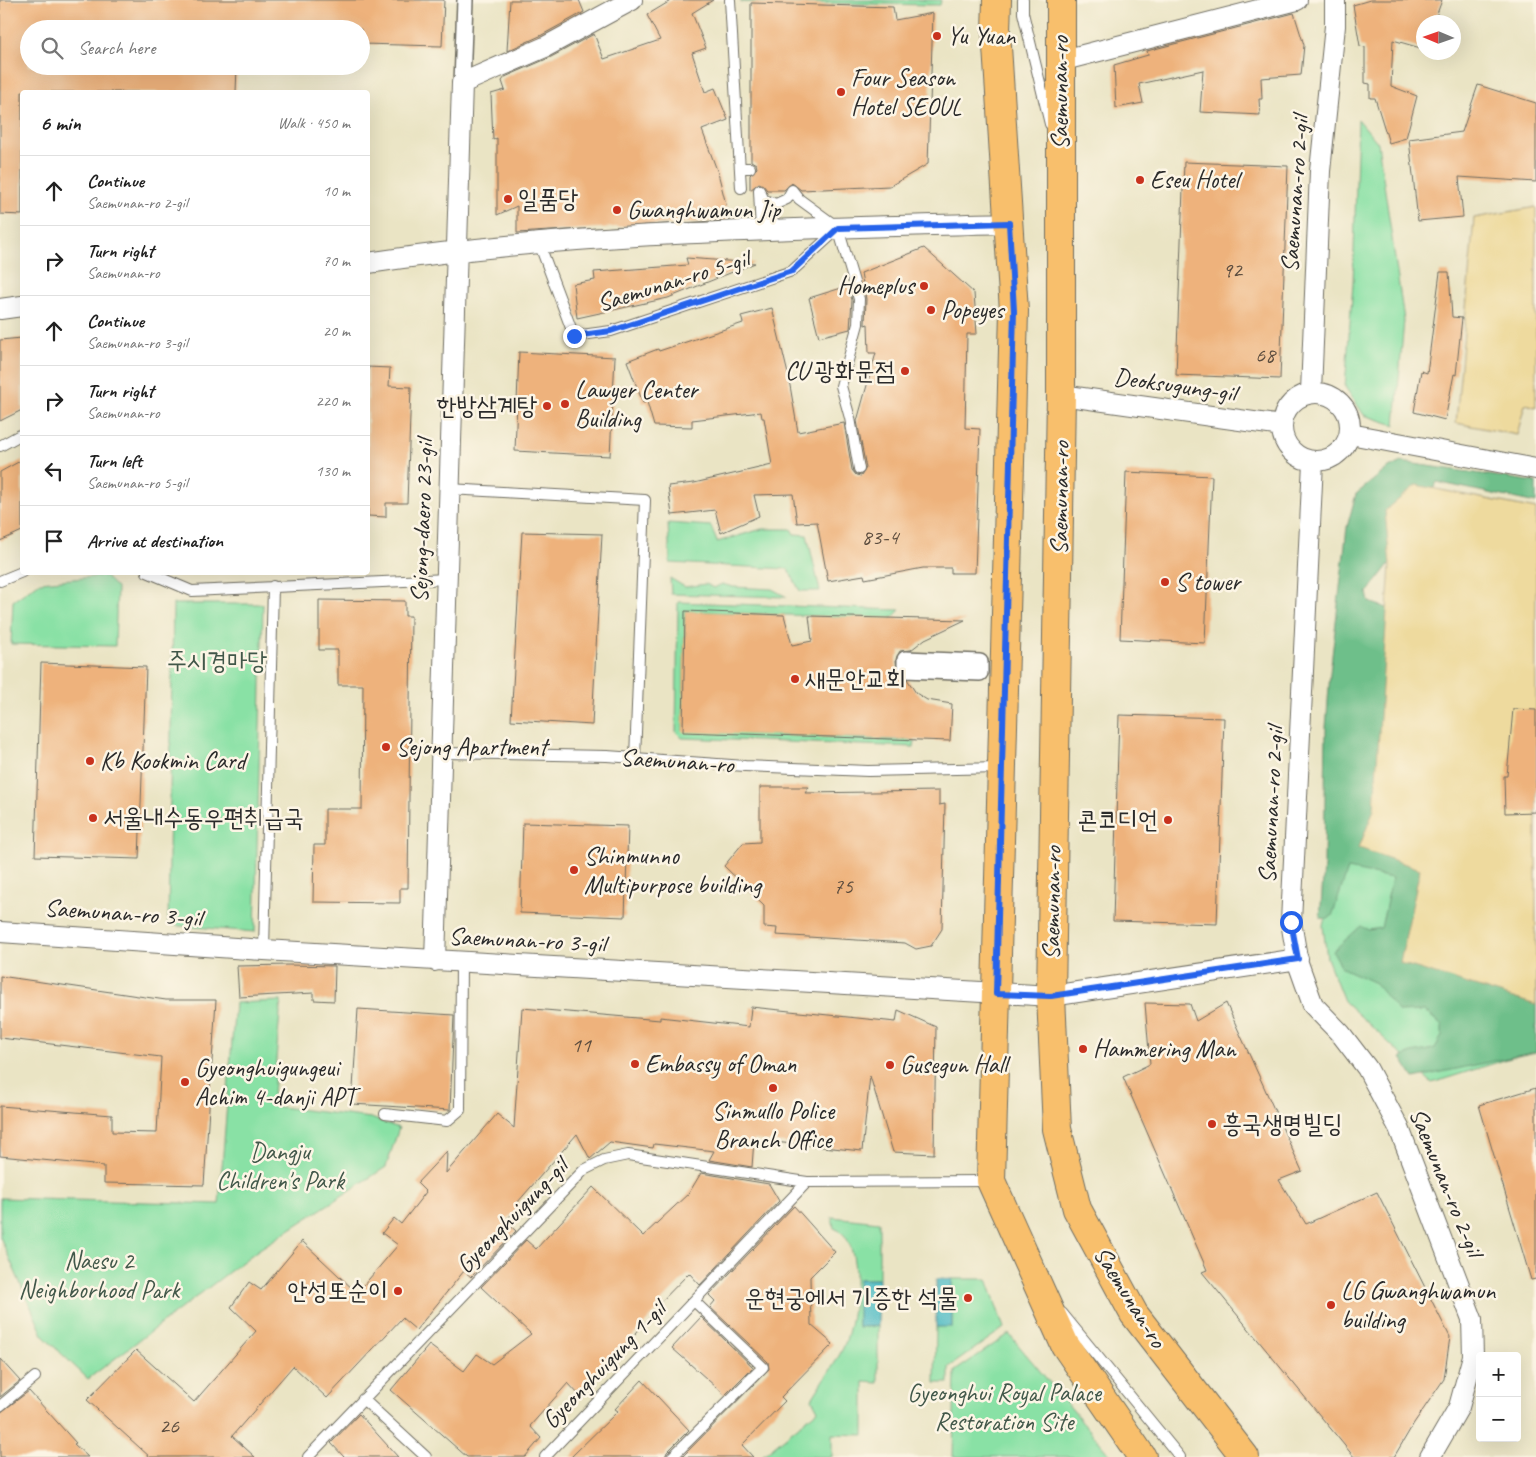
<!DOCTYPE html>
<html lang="en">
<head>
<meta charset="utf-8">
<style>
	:root { --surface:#fff; --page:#f6f6f6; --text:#222; --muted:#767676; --line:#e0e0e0 }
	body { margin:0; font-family:Caveat,"Poor Story",sans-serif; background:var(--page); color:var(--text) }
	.controls { position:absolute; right:15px; bottom:15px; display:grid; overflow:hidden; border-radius:5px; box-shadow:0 5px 20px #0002 }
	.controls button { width:45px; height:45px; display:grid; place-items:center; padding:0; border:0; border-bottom:1px solid var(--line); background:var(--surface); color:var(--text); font:25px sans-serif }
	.compass { position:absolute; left:1416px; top:15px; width:45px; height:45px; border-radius:50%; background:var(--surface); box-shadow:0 5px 20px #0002; rotate:272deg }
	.stop { position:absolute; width:15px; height:15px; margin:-11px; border:4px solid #2563eb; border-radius:50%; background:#fff }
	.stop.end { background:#2563eb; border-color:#fff; box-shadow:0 1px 5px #0008 }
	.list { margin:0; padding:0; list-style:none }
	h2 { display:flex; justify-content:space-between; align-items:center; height:65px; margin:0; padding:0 20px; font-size:21px }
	h2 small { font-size:16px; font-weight:400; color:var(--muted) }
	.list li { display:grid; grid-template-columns:32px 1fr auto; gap:15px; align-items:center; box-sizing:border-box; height:70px; padding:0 20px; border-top:1px solid var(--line) }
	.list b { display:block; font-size:19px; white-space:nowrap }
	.list p { margin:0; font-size:16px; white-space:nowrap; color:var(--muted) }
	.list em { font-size:16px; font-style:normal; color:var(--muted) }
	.icon { flex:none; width:28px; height:28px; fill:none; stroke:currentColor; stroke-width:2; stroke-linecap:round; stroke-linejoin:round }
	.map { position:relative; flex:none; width:1536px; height:1457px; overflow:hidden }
	.search { position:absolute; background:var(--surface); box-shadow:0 5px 20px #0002; left:20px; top:20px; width:350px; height:55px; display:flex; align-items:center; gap:12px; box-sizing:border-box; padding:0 18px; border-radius:28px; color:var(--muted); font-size:19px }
	.panel { position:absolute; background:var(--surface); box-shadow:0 5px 20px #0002; left:20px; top:90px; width:350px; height:485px; border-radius:5px }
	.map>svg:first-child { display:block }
	.green { fill:#89e1a5; stroke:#5a8668 }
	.forest { fill:#6ebf8a; stroke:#4c755a }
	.sand { fill:#eeda9e; stroke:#8c8264 }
	.water { fill:#4dbbc4; stroke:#3c7378 }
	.building { fill:#eeb27c }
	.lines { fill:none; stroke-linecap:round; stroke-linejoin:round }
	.service-casing { stroke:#6e6c61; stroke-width:12 }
	.pedestrian-casing { stroke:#6e6c61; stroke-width:18 }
	.minor-casing { stroke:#6e6c61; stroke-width:22 }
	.primary-casing { stroke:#6e6c61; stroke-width:30 }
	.service { stroke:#fff; stroke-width:10 }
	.pedestrian { stroke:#fff; stroke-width:15 }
	.minor { stroke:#fff; stroke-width:20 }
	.primary { stroke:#f8bf6c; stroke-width:28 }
	.route { stroke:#2563eb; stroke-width:6 }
	.poi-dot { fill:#c8321e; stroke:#fcf5e5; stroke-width:2 }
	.labels { text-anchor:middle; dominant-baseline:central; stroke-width:5; stroke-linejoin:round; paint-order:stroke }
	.number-label { font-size:22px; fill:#5c4d3f }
	.poi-label { font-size:25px; fill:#2b2b2b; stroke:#fcf5e5; text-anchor:start }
	.street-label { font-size:25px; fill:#2b2b2b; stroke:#fcf5e5 }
	.park-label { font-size:25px; fill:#42584a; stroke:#fcf5e5 }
</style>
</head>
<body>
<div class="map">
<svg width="1536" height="1457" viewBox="0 0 1536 1457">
	<rect width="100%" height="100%" fill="#fcf5e5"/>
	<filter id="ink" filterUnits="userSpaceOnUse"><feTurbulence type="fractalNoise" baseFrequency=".02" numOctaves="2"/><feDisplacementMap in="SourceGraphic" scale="10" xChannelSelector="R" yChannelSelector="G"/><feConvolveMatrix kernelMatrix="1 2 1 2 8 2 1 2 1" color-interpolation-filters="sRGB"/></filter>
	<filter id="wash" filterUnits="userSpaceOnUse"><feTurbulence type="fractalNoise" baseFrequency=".0096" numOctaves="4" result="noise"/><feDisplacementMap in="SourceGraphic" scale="20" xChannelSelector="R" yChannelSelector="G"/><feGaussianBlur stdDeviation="1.12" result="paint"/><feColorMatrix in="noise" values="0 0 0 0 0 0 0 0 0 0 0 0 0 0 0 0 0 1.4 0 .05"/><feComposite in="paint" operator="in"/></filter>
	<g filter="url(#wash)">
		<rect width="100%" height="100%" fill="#eae4c4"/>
		<path class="green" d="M741 0H941L940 5 741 2Z
			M1358 119 1378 143 1404 320 1395 425 1364 415 1345 387 1353 284Z
			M668 523 711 526 717 542 762 529H791L794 534 807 535 820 591H800L788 569 670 563Z
			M105 576 117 588 115 646 11 644 13 601 40 582Z
			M670 578 685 587 706 584 714 588 722 584 733 587 772 589 787 597 671 594Z
			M678 602 900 610 891 619 685 611 683 731 915 741 914 747 682 738 676 732Z
			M173 604H263L255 932 168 925Z
			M1340 853 1404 878 1536 1050 1432 1083 1344 1001 1327 958 1323 926Z
			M281 1001 272 1106 371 1118 399 1128 386 1167 258 1250 88 1379 44 1337 0 1237V1198L219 1204 235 1003Z
			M832 1217 879 1222V1279H859L858 1327 878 1326V1383L864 1382V1435L832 1434V1457H761L818 1410 812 1399C821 1384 838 1360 844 1346 854 1321 867 1239 834 1228Z
			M952 1279H987L1004 1328 949 1367V1383H935L936 1327 952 1326Z
			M1009 1334 1112 1457H953L955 1371Z"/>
		<path class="forest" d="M1401 462 1536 482V503L1437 482 1426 501 1405 495 1397 501 1390 563 1367 593 1369 602 1390 609 1536 969V1052L1414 1078 1401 1058C1414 1050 1421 1053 1435 1048L1442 1036V1026L1425 1011 1399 1012 1375 983 1342 968 1333 951 1361 926 1368 930 1381 928 1392 878 1348 869 1332 916 1328 919 1320 918 1324 866 1326 728 1330 673 1347 527 1356 494 1387 469Z"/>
		<path class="sand" d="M1536 207V407L1525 404 1517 435 1456 423 1474 218Z
			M1416 485 1536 509V1005L1400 963 1420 869 1359 848 1374 809 1390 565 1385 511Z"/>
		<path class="water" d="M858 1279H879L878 1326 858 1327Z
			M936 1279H952V1327H936Z"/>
		<g id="blocks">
			<path class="building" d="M0 0H444L442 46 361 44V29H29V66H237L236 92H22V215L0 214Z
				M510 0H579L584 12 540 36 507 51Z
				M672 0H713L692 13 706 48 692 53 705 92 715 88 728 120 702 130 718 173 730 220 517 233V206L497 215V138L493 140 491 94 505 90 502 81 505 77 551 57 594 34 604 59 660 40 647 15Z
				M1370 0H1442L1434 22H1424V49L1393 40 1391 86 1417 96 1406 138 1389 143 1375 98H1370V84L1365 83V47L1360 46 1353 5Z
				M751 3 893 7 895 20 933 13 928 164 890 186 801 190 792 183 784 190H767L763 185 759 183 750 190V175L757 168 756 164 751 161Z
				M1294 13 1304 45 1301 75 1261 78 1262 99H1259L1260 115 1200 112 1203 70 1139 84 1143 103 1116 108 1114 65 1148 55 1147 51Z
				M1478 85 1536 103V182L1459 177 1463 217 1418 221 1409 139 1462 132Z
				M1184 162 1288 166 1280 379 1176 375Z
				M924 248 974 293 977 334H967L965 428 980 429 975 573H951V568H923L865 579 864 575 828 581 817 522 797 523 793 494 754 495 759 516 721 533 715 510 672 515 668 486 694 483 772 465 764 418H762L761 412 692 420V427L654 426 647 402 643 403 627 361 658 349 659 351 743 323 741 316 772 308 788 374 798 432 844 423 852 470 856 475 861 476 866 468 857 421 876 353H869L868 324 865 325 866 299 861 273Z
				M686 258 755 263 668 298 577 318 573 284 595 280 594 272 688 265Z
				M1440 272H1449L1452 317 1462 318 1456 375 1454 374 1445 420 1414 412 1421 371 1427 373Z
				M848 286 852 300 850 329 819 337 809 298Z
				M22 338V410L0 421V340Z
				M519 352 615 357 610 456 515 451Z
				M368 367 390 368 389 386 411 387 407 503H386V517L368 516Z
				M22 460V531L0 541V472Z
				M1126 472 1212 476 1205 643 1120 639Z
				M522 532 602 534 592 725 511 720Z
				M319 600 405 601V616H411L408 888H400V903L313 902 314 845H325V809H362L363 685H338V650H319Z
				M685 611 784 615 792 645 812 641 809 616 965 620 925 639 911 650 900 651 896 659 897 675 907 679 916 693 927 700 952 704 950 741 683 732Z
				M41 663 146 667 139 859 35 856Z
				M1513 709 1536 710V812L1505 813 1504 776H1507Z
				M1119 715 1224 718 1217 924 1113 921Z
				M760 787H809L805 793 939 791V805L945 804 942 929 931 946 916 949 905 943 776 935 777 928 764 927V905L724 866 743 843 760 842Z
				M523 823 628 826 625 917 520 913Z
				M289 965 335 966 334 1001 314 1000V993L239 997 237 966Z
				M0 976 166 1000H216L204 1185 104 1183V1166L0 1156V1106L112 1115V1132L157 1133 161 1057 0 1038Z
				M1145 1003 1190 1004 1196 1021 1226 1003 1302 1171 1279 1180 1306 1224 1377 1192 1450 1337 1444 1379 1414 1423 1394 1457H1354L1202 1272 1207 1270 1123 1077 1150 1064Z
				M751 1007 896 1022 898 1010 936 1027 934 1154 893 1152 870 1076 862 1151 754 1140 752 1167 709 1160 714 1151 654 1144 653 1148 610 1142 590 1159 577 1134 517 1203 520 1206 505 1221 516 1231 471 1277 464 1271 416 1330 402 1318 327 1398 293 1366 232 1436 255 1457H150L87 1400 136 1350 194 1402 256 1331 231 1307 249 1282 261 1290 302 1241 357 1293 398 1245 382 1233 394 1218 401 1224 426 1192 417 1183 447 1151 446 1173 497 1114 514 1128 522 1008 660 1020V1017L749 1027Z
				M358 1009 454 1015 450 1110 352 1104Z
				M1536 1088V1279L1531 1280 1479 1105Z
				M701 1173 769 1184 779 1201 700 1285 689 1273 656 1307 658 1309 579 1395 568 1383 530 1426 541 1438 525 1457H467L391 1390 429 1345 464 1371 477 1354 492 1364 531 1334 481 1287 526 1240 536 1249 593 1187 643 1236 689 1193Z
				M794 1206 835 1252 810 1277 811 1325 833 1344 781 1397 785 1401 742 1445 753 1457H682L769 1369 768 1362 710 1307 715 1301 709 1295Z
				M701 1317 753 1367 725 1395 672 1348Z
				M0 1359 20 1381 0 1397Z
				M642 1380 689 1430 667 1452 665 1457H571L618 1411 615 1409Z
				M29 1391 76 1443 74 1444 88 1457H0V1413Z
				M359 1414 398 1457H344L331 1443Z"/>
		</g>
	</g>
	<g filter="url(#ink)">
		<use href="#blocks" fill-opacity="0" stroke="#6e6c61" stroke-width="1"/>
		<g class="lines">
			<g class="service-casing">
				<path id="service" d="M730 0 741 188
					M1023 0V13L1050 124
					M740 168H750
					M759 190 764 200 776 204 787 199 792 190 799 199 836 226
					M759 191 761 231
					M838 228 859 299 858 324 841 386 850 418 859 469
					M539 243 574 336 611 331 792 271 838 229
					M0 446 22 434
					M449 489 645 500 635 758
					M147 572 192 591 447 579
					M0 581 22 572
					M442 753 607 756 745 766 868 771 1000 768
					M264 950 273 586
					M385 1114 447 1121 460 1110 461 962
					M1062 1313 1180 1457
					M363 1399 426 1457
					M0 1406 35 1377
					M308 1457 584 1170 604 1160 628 1155 807 1182 990 1181
					M545 1457 807 1182
					M672 1457 763 1367 694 1301"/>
			</g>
			<g class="pedestrian-casing">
				<path id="pedestrian" d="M462 83 465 0
					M905 659 980 662V673L905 670Z"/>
			</g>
			<g class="minor-casing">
				<path id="minor" d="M1060 61 1297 0
					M368 263C579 231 795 229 1009 223
					M0 309 22 306
					M1311 392 1320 171 1335 26V0
					M1282 427a34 34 0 1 1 68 0a34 34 0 1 1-68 0Z
					M1061 395 1282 426
					M1350 434 1536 469
					M1313 462 1291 922 1298 963 1313 1005 1341 1034 1367 1068 1399 1128 1472 1319 1473 1356 1459 1407 1430 1457
					M0 932 264 950 1051 996 1298 959
					M435 961 462 83 545 47 632 0"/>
			</g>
			<g class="primary-casing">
				<path id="primary" d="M997 0 996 31 1014 311 991 1181 1065 1345 1142 1457
					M1061 0V395L1051 996 1057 1129 1077 1209 1134 1314 1245 1457"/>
			</g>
			<use href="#service" class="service"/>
			<use href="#pedestrian" class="pedestrian"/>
			<use href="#minor" class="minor"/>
			<use href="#primary" class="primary"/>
		</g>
	</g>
	<g class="lines" filter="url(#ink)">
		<path class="route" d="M574 336 611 331 792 271 838 228 1009 223 1014 311 996 994 1051 996 1298 959 1291 922"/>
	</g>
	<g class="poi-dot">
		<circle cx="937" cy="36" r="5"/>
		<circle cx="841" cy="92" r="5"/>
		<circle cx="1140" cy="180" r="5"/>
		<circle cx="508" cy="199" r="5"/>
		<circle cx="617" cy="210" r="5"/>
		<circle cx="924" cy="286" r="5"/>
		<circle cx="931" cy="310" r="5"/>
		<circle cx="905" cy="371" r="5"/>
		<circle cx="565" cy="404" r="5"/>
		<circle cx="547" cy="406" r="5"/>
		<circle cx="1165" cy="582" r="5"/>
		<circle cx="795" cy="679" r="5"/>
		<circle cx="386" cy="747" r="5"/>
		<circle cx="90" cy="761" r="5"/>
		<circle cx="93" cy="818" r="5"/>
		<circle cx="1168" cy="820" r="5"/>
		<circle cx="574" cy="870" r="5"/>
		<circle cx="1083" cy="1049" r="5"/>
		<circle cx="635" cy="1064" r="5"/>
		<circle cx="890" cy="1065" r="5"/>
		<circle cx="185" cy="1082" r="5"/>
		<circle cx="773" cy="1088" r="5"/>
		<circle cx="1212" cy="1124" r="5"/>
		<circle cx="398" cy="1291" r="5"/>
		<circle cx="968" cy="1298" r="5"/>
		<circle cx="1331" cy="1305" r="5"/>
	</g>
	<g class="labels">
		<g class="number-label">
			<text x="1232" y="270">92</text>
			<text x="1265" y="355">68</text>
			<text x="880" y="537">83-4</text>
			<text x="843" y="886">75</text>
			<text x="581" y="1045">11</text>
			<text x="169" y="1426">26</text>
		</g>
		<g class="poi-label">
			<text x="947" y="36">Yu Yuan</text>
			<text x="851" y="78">Four Season<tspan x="851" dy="29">Hotel SEOUL</tspan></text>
			<text x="1150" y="180">Eseu Hotel</text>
			<text x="518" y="199">일품당</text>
			<text x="627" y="210">Gwanghwamun Jip</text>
			<text x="914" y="286" text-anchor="end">Homeplus</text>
			<text x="941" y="310">Popeyes</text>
			<text x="895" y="371" text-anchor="end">CU 광화문점</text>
			<text x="575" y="390">Lawyer Center<tspan x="575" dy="29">Building</tspan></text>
			<text x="537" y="406" text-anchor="end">한방삼계탕</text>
			<text x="1175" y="582">S tower</text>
			<text x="805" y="679">새문안교회</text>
			<text x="396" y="747">Sejong Apartment</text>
			<text x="100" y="761">Kb Kookmin Card</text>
			<text x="103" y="818">서울내수동우편취급국</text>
			<text x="1158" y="820" text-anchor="end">콘코디언</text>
			<text x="584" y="856">Shinmunno<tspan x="584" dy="29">Multipurpose building</tspan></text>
			<text x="1093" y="1049">Hammering Man</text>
			<text x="645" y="1064">Embassy of Oman</text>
			<text x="900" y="1065">Gusegun Hall</text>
			<text x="195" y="1068">Gyeonghuigungeui<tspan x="195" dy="29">Achim 4-danji APT</tspan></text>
			<text x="773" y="1111" text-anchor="middle">Sinmullo Police<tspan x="773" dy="29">Branch Office</tspan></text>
			<text x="1222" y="1124">흥국생명빌딩</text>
			<text x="388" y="1291" text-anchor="end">안성또순이</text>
			<text x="1341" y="1291">LG Gwanghwamun<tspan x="1341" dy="29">building</tspan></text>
			<text x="958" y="1298" text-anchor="end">운현궁에서 기증한 석물</text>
		</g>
		<g class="street-label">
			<text transform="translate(1060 93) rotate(-90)">Saemunan-ro</text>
			<text transform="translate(1295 194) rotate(-86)">Saemunan-ro 2-gil</text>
			<text transform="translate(673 281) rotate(-17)">Saemunan-ro 5-gil</text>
			<text transform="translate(1175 385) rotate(8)">Deoksugung-gil</text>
			<text transform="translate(1060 498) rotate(-89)">Saemunan-ro</text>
			<text transform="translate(422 521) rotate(-88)">Sejong-daero 23-gil</text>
			<text transform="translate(677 761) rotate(4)">Saemunan-ro</text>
			<text transform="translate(1271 805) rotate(-87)">Saemunan-ro 2-gil</text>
			<text transform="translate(1052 903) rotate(-89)">Saemunan-ro</text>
			<text transform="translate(123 913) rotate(4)">Saemunan-ro 3-gil</text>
			<text transform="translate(527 940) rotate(3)">Saemunan-ro 3-gil</text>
			<text transform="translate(1446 1182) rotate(68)">Saemunan-ro 2-gil</text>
			<text transform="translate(512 1216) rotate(-46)">Gyeonghuigung-gil</text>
			<text transform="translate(1130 1297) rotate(58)">Saemunan-ro</text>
			<text transform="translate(604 1365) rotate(-46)">Gyeonghuigung 1-gil</text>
		</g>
		<g class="park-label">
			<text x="217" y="661">주시경마당</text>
			<text x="280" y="1152">Dangju<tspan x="280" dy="29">Children's Park</tspan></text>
			<text x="99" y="1261">Naesu 2<tspan x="99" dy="29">Neighborhood Park</tspan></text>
			<text x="1004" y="1393">Gyeonghui Royal Palace<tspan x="1004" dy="29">Restoration Site</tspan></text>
		</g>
	</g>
</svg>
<div class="controls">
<button>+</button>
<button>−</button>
</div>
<svg class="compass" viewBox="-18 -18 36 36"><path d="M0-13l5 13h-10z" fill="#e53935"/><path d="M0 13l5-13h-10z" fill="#767676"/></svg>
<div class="stop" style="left:1291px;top:922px"></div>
<div class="stop end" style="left:574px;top:336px"></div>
<div class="search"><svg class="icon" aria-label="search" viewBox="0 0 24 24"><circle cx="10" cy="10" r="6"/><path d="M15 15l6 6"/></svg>Search here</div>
<section class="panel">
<h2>6 min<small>Walk · 450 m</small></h2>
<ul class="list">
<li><svg class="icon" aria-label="ahead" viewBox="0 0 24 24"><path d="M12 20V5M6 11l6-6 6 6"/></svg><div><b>Continue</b><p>Saemunan-ro 2-gil</p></div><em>10 m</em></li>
<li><svg class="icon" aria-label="right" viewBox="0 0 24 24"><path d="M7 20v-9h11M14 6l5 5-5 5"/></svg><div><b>Turn right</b><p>Saemunan-ro</p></div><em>70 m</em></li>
<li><svg class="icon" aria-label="ahead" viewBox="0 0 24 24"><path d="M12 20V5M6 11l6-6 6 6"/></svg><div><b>Continue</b><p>Saemunan-ro 3-gil</p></div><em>20 m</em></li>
<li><svg class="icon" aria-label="right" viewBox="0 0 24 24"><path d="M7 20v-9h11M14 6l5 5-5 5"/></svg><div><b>Turn right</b><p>Saemunan-ro</p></div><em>220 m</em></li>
<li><svg class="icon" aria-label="left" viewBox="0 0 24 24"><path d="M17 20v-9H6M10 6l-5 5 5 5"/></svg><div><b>Turn left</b><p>Saemunan-ro 5-gil</p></div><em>130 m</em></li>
<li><svg class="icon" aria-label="arrive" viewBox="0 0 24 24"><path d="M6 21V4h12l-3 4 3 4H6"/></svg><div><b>Arrive at destination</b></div></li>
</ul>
</section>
</div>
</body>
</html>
